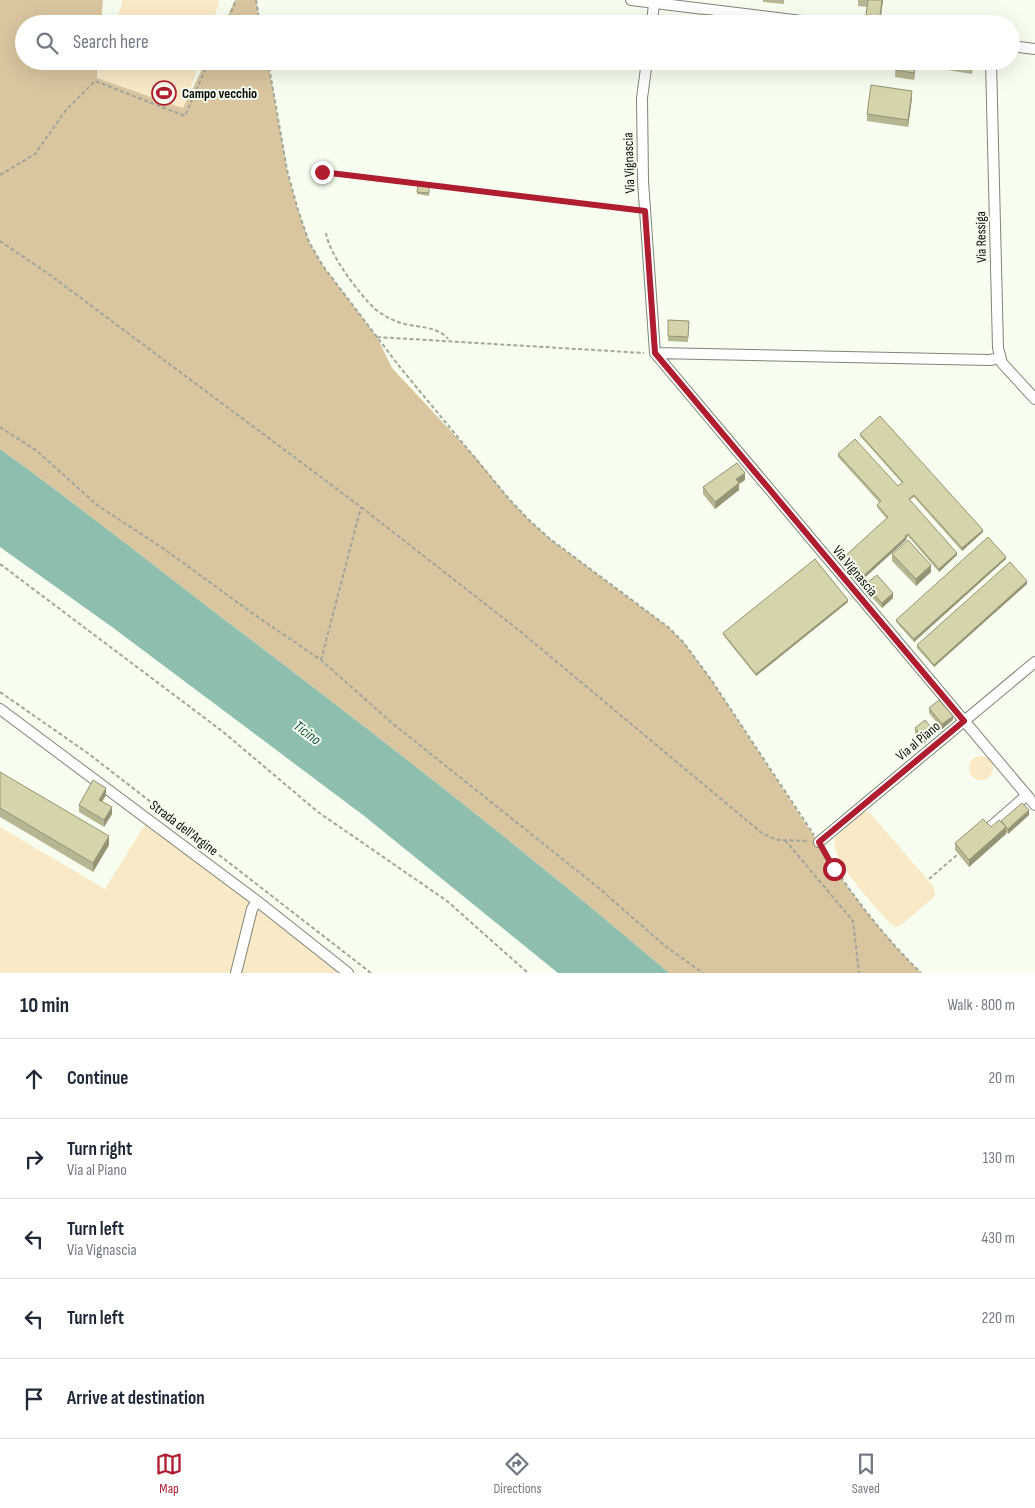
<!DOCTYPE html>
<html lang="en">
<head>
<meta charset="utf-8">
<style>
	:root { --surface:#fff; --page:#f6f6f7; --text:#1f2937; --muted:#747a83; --line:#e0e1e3; --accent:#b01d31 }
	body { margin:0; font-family:"Sofia Sans Condensed",sans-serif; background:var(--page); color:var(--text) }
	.stop { position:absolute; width:15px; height:15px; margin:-11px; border:4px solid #b01d31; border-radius:50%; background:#fff }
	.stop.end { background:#b01d31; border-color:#fff; box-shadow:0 1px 5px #0008 }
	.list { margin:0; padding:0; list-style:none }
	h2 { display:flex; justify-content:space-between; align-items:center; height:65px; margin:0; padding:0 20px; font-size:21px }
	h2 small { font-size:16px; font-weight:400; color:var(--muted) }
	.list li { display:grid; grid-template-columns:32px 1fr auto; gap:15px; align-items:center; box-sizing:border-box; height:80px; padding:0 20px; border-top:1px solid var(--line) }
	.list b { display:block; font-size:19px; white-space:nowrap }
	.list p { margin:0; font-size:16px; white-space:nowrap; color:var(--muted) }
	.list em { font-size:16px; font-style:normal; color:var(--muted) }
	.icon { flex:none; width:28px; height:28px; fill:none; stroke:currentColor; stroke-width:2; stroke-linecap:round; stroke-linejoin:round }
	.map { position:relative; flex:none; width:1035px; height:973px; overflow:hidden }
	.search { position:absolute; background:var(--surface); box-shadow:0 5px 20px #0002; left:15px; right:15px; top:15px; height:55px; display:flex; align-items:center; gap:12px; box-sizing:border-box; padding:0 18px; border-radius:28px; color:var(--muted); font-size:19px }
	.sheet { height:465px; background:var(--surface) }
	nav { display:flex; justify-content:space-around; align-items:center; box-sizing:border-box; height:70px; border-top:1px solid var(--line); background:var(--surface); font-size:14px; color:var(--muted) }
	nav a { display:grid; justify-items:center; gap:2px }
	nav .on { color:var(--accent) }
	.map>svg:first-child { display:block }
	.green { fill:#f9e9c7 }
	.forest { fill:#d9c69f }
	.water { fill:#8ebfae }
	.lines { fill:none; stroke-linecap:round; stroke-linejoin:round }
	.minor-casing { stroke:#7f8579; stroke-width:12 }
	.path { stroke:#a1a69c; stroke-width:2; stroke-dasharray:4 2.5; stroke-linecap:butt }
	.minor { stroke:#fff; stroke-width:10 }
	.wall { fill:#b7b692 }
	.shaded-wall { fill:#959477 }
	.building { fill:#d5d4aa; stroke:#959477 }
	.route { stroke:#b01d31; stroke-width:6 }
	.labels { text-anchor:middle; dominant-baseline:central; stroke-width:4; stroke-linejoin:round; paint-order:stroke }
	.poi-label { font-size:14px; font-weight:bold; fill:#0a0c08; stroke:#f7fef0; text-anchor:start }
	.street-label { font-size:14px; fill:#0a0c08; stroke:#f7fef0 }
	.water-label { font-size:15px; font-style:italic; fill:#155544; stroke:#f7fef0 }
</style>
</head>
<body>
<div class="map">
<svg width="1035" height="973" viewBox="0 0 1035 973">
	<rect width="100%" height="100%" fill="#f7fef0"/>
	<path class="green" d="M123 0H220L212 24H115Z
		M102 61H200L184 108 97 78Z
		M969 768a12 12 0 1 1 24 0a12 12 0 1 1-24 0Z
		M865 811 870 813 934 887 935 896 900 926 896 927 891 924C878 910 827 857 835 838L861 813Z
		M147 821 250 902 232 973H0V827L105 889Z
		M257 908 264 909 345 973H241Z"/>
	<path class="forest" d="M0 0H103L101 24H24V61H98L97 78 183 108 206 61H268L287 170 298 210 309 242 323 266 377 337 392 368 477 459 509 499 529 520 550 539 668 627 684 643 712 681 809 829C819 842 826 857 836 871 862 907 889 942 921 973H669C524 849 373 732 221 617 148 561 75 503 0 449Z
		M235 0H256L260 24H224Z"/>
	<path class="water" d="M0 449C75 503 148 561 221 617 373 732 524 849 669 973H558L363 815 112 627 0 547Z"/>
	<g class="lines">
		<g class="minor-casing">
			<path id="minor" d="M631 0 826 24
				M652 24 654 3
				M1011 46 1035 49
				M647 61 642 98 643 181 655 353 990 360 1000 358
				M991 61 998 348 1002 363 1035 399
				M655 353 1035 805
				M0 709 257 901 348 973
				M987 830 1027 795
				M819 842 1035 662
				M236 973 252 909 257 901"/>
		</g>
		<path class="path" d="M256 0 260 24
			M226 24 236 0
			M268 61 287 170 298 210 309 242 323 266 399 366 509 499 529 520 550 539 668 627 684 643 712 681 814 835
			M322 172 635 210
			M0 175 35 154 66 110 95 81 185 116 209 61
			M326 233C329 254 359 294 375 309 382 315 390 319 398 322 414 328 437 325 448 339
			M0 241 50 275 361 507 521 632 763 834 778 840 809 841
			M377 337 644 353
			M0 427 37 451 97 505 164 549 252 613 321 660 392 723 600 889 665 946 703 973
			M0 564 222 731 318 812 447 901 528 973
			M321 660 361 507
			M0 692 89 754 371 973
			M785 840 853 921 859 973
			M823 850C851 894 883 936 921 973
			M929 879 958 854"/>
		<use href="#minor" class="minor"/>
	</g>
	<path class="wall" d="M763 0H784V4L763 2Z
		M858 0H883L880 23 866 22 867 7 858 6Z
		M860 61H895L893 70 860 66Z
		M896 61H916L914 80 895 77Z
		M947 61H974L972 74 947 70Z
		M912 98 908 127 867 121V114Z
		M418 185 429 186V196L417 194Z
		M668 320 689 321 688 342 668 341Z
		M860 434 983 532 962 551 914 497 910 500 957 555 939 572 908 536 906 538V540L861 581 843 561V558L887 519 877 507V505L879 502 838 457V454L898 486 902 483 860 436Z
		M745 480 739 484V490L715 509 703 494V487Z
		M892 554 931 572 916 586 892 561Z
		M1006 559 914 642 896 622V620Z
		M1027 584 934 667 917 648V645Z
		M865 585 893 598 882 608 865 590Z
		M848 602 756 676 723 635V633Z
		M929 708 953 720 942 729 929 713Z
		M915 728 934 735 924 744 915 733Z
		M0 772 109 845 93 872 0 817Z
		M106 795 102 801 112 814 104 827 79 812V805Z
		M1029 815 1008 834 1006 832V834L969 867 955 850V843L991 827Z"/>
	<path class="shaded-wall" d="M882 0H883L880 23V16Z
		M916 61 914 80V73Z
		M912 91V98L908 127V120Z
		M745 473V480L739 484V490L715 509V502L736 479Z
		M983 530V532L962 551V548Z
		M908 534 906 540 861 581V578Z
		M957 553V555L939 572V569Z
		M1006 557V559L914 642V639Z
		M931 565V572L916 586V579Z
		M1027 581V584L934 667V665Z
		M893 593V598L882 608V603Z
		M848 600V602L756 676V674Z
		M953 716V720L942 729V724Z
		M934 731V735L924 744V739Z
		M106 788V795L99 807V800Z
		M112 807V814L104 827V820Z
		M1029 810V815L1008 834V829Z
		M1006 827V834L969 867V860Z
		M109 836V845L93 872V863Z"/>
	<path class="building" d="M867 0H882L880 16 866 15 868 0Z
		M701 14 713 15 712 24 700 23Z
		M881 61H894L893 63Z
		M896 61H916L914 73 895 70Z
		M947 61H973L972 67 947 63Z
		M871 85 912 91 908 120 867 114Z
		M418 185 429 186V193L417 192Z
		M668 320 689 321 688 337 668 336Z
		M880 416 983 530 962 548 914 495 909 499 957 553 939 569 908 534 905 536 906 537 861 578 843 558 888 517 877 505 881 501 838 454 855 439 898 486 903 482 860 434Z
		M737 463 745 473 736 479 739 483 715 502 703 487Z
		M988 537 1006 557 914 639 896 620Z
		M908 540 931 565 916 579 892 554Z
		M815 559 848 600 756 674 723 633Z
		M1010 562 1027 581 934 665 917 645Z
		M877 575 893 593 882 603 865 585Z
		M939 700 953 716 942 724 929 708Z
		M925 720 934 731 924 739 915 728Z
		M0 772 109 836 93 863 0 808Z
		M93 780 106 788 99 800 112 807 104 820 79 805Z
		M1022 803 1029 810 1008 829 1001 821Z
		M983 819 991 827 999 820 1006 827 969 860 955 843Z"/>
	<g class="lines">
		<path class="route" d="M322 172 645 211 655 353 964 721 819 842 834 869"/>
	</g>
	<defs>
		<g id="stadium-ring" transform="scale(1.25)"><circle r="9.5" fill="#f7fef0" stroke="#b01d31" stroke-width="1.5"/><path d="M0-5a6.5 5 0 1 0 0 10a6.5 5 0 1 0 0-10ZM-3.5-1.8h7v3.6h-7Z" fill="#b01d31"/></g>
	</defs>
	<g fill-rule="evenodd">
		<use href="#stadium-ring" x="164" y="93"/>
	</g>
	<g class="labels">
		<g class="poi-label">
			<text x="182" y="93">Campo vecchio</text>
		</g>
		<g class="street-label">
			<text transform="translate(629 163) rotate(-92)">Via Vignascia</text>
			<text transform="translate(981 237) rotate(-91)">Via Ressiga</text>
			<text transform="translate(855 571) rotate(50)">Via Vignascia</text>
			<text transform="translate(918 741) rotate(-40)">Via al Piano</text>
			<text transform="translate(184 828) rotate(37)">Strada dell'Argine</text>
		</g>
		<g class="water-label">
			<text transform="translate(307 733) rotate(37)">Ticino</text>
		</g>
	</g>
</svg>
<div class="stop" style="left:834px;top:869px"></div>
<div class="stop end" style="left:322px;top:172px"></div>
<div class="search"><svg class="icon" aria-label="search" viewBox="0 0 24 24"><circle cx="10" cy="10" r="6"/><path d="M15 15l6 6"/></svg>Search here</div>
</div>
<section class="sheet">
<h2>10 min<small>Walk · 800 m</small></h2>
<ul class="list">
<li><svg class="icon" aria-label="ahead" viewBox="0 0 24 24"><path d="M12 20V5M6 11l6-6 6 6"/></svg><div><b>Continue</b></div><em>20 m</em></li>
<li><svg class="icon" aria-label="right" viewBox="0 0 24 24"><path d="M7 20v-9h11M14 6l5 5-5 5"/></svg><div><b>Turn right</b><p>Via al Piano</p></div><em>130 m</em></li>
<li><svg class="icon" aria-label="left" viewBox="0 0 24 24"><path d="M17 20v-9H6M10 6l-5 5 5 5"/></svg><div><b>Turn left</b><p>Via Vignascia</p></div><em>430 m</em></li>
<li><svg class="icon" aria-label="left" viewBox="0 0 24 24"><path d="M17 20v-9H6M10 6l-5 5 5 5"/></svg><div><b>Turn left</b></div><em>220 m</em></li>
<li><svg class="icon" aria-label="arrive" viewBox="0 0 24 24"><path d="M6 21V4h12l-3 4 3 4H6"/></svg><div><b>Arrive at destination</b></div></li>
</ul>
</section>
<nav>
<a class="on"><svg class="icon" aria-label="map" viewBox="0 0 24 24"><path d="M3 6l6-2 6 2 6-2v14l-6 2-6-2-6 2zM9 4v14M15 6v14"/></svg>Map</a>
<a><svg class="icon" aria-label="directions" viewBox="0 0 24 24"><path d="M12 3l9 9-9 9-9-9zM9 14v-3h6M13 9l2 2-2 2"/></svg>Directions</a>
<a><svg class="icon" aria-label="saved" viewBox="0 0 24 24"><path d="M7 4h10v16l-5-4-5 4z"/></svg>Saved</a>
</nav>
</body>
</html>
